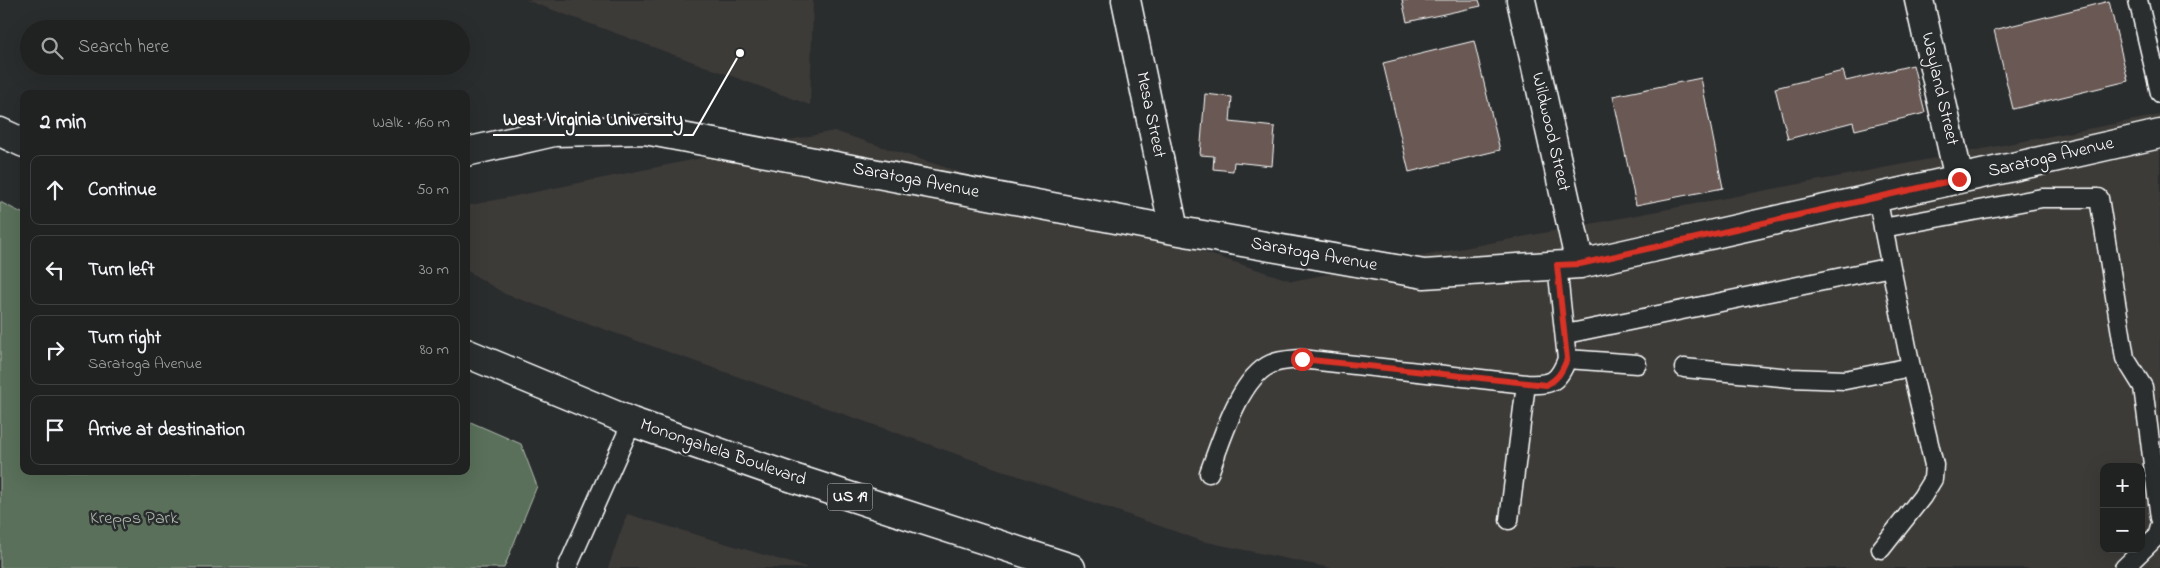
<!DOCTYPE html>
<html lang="en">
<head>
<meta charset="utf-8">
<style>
	:root { --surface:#202222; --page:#2d2f2f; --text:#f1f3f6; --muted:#a2a4a5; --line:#3d3f40 }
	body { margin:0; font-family:"Indie Flower",sans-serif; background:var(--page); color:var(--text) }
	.controls { position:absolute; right:15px; bottom:15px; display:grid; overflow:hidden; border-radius:10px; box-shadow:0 5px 20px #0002 }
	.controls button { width:45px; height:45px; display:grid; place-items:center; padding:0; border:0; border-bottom:1px solid var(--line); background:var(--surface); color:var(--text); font:25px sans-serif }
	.stop { position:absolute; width:15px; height:15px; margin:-11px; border:4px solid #d93025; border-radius:50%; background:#fff }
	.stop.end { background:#d93025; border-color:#fff; box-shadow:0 1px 5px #0008 }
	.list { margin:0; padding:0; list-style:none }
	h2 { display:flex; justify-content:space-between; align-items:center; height:65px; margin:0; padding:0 20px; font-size:21px }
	h2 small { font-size:16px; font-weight:400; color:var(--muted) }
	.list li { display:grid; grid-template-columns:32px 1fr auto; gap:15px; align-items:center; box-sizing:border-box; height:70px; margin:0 10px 10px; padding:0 10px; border:1px solid var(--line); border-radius:10px }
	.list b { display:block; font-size:19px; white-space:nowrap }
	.list p { margin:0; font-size:16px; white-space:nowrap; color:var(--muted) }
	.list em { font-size:16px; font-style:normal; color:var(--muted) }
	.icon { flex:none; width:28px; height:28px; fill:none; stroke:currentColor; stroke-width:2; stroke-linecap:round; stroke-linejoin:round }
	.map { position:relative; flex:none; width:2160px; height:568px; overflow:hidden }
	.search { position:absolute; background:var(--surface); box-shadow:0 5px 20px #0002; left:20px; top:20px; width:450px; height:55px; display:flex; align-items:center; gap:12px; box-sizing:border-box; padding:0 18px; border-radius:28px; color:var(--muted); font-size:19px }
	.panel { position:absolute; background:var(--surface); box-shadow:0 5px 20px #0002; left:20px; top:90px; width:450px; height:385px; border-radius:10px }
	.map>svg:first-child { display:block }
	.built { fill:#3d3a39; fill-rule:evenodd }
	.green { fill:#5a6f5a; stroke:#acb7ac }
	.building { fill:#695852; stroke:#fff }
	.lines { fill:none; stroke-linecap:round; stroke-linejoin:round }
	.service-casing { stroke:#fff; stroke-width:21 }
	.minor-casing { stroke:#fff; stroke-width:31 }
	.primary-casing { stroke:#fff; stroke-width:31 }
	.service { stroke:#2a2d2e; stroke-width:18 }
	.minor { stroke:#2a2d2e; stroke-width:28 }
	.primary { stroke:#2a2d2e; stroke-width:28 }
	.route { stroke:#d93025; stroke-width:6 }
	.labels { text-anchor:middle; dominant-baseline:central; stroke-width:5; stroke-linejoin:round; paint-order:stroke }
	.shield { fill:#2a2d2e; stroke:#bfc0c0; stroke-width:1 }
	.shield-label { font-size:16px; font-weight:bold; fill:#fff }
	.street-label { font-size:18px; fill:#fff; stroke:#2a2d2e }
	.park-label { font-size:18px; fill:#acb7ac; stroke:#2a2d2e }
	.leader { fill:none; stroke:#fff; stroke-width:2 }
	.callout-dot { fill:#fff; stroke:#2a2d2e; stroke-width:2 }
	.callout-label { font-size:19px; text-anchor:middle; font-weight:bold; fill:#fff; stroke:#2a2d2e; stroke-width:5; stroke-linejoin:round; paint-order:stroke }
</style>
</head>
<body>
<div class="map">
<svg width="2160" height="568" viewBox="0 0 2160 568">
	<rect width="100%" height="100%" fill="#2a2d2e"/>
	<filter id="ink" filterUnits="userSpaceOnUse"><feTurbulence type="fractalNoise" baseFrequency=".02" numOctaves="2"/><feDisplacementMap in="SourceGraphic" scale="10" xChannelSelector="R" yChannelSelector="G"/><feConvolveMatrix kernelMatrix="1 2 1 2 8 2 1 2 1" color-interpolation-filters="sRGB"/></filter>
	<g filter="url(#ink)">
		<path class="built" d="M526 0H813L810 105Z
			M2160 115V568H1331L1202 541 505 294 466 270V206L834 131 1292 281ZM2104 467H2141V549H2104Z
			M627 514 808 568H608Z"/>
		<path class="green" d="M0 202 24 214V471H466V420L521 444 537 486 504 568H0Z"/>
		<path class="building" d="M1402 0H1479L1481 6 1407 22Z
			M2109 1 2128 81 2013 109 1994 30Z
			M1474 41 1500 150 1409 172 1383 63Z
			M1913 65 1925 113 1855 130 1853 122 1788 139 1775 88 1843 71 1846 81Z
			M1701 78 1723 188 1636 205 1613 96Z
			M1205 94 1232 97 1230 122 1275 127 1272 166 1234 162 1233 171 1213 169 1214 156 1200 155Z"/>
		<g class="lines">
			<g class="service-casing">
				<path id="service" d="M2138 0 2160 93
					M1877 197 1911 367
					M1883 228 2042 198H2099L2125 358 2143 387 2160 518
					M1566 334 1891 267
					M1567 359 1637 364
					M1684 368 1791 378 1845 380 1911 367 1934 465 1933 479 1922 497 1881 549
					M1209 473C1221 442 1239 378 1271 364 1280 360 1292 360 1301 359L1526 384C1551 385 1558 383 1567 359L1557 265
					M1509 520 1526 384
					M567 568 632 422
					M2124 568 2157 536 2160 526"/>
			</g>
			<g class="minor-casing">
				<path id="minor" d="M1126 0 1174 230
					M1521 0 1580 264
					M1919 0 1959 179
					M466 152 554 132 645 130 1174 230 1424 274 1580 264 2160 134"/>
			</g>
			<g class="primary-casing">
				<path id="primary" d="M0 132 24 143
					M466 353 632 422 790 477 1071 568"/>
			</g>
			<use href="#service" class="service"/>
			<use href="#minor" class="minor"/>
			<use href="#primary" class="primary"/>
		</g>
	</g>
	<g class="lines" filter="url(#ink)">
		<path class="route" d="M1302 359 1546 385C1558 379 1562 372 1567 359L1557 265 1580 264 1959 179"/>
	</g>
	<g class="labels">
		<rect class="shield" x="827.5" y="483.5" width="45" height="27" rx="4"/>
		<g class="shield-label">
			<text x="850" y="497">US 19</text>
		</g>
		<g class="street-label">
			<text transform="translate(1939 89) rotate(77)">Wayland Street</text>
			<text transform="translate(1150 115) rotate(78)">Mesa Street</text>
			<text transform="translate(1550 132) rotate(77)">Wildwood Street</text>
			<text transform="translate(2051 158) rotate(-13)">Saratoga Avenue</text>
			<text transform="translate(916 181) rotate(11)">Saratoga Avenue</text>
			<text transform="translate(1314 255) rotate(10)">Saratoga Avenue</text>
			<text transform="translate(723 453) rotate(19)">Monongahela Boulevard</text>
		</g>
		<g class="park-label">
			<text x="134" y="519">Krepps Park</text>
		</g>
	</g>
	<path class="leader" d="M740 53L693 135H493"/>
	<circle class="callout-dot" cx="740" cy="53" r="5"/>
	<g class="callout-label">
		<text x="593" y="125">West Virginia University</text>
	</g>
</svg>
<div class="controls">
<button>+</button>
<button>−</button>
</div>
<div class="stop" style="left:1302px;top:359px"></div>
<div class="stop end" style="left:1959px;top:179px"></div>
<div class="search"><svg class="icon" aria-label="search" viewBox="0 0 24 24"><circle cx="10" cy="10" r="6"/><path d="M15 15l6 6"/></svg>Search here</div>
<section class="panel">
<h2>2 min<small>Walk · 160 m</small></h2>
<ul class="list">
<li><svg class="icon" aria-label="ahead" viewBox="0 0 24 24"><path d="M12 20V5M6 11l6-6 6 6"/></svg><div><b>Continue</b></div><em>50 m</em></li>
<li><svg class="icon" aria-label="left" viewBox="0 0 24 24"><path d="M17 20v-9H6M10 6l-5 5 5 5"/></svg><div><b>Turn left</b></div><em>30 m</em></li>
<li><svg class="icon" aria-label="right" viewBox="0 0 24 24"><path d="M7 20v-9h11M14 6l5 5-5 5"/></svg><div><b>Turn right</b><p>Saratoga Avenue</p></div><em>80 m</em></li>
<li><svg class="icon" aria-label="arrive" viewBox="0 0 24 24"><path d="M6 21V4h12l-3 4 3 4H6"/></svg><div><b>Arrive at destination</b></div></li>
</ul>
</section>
</div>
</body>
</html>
